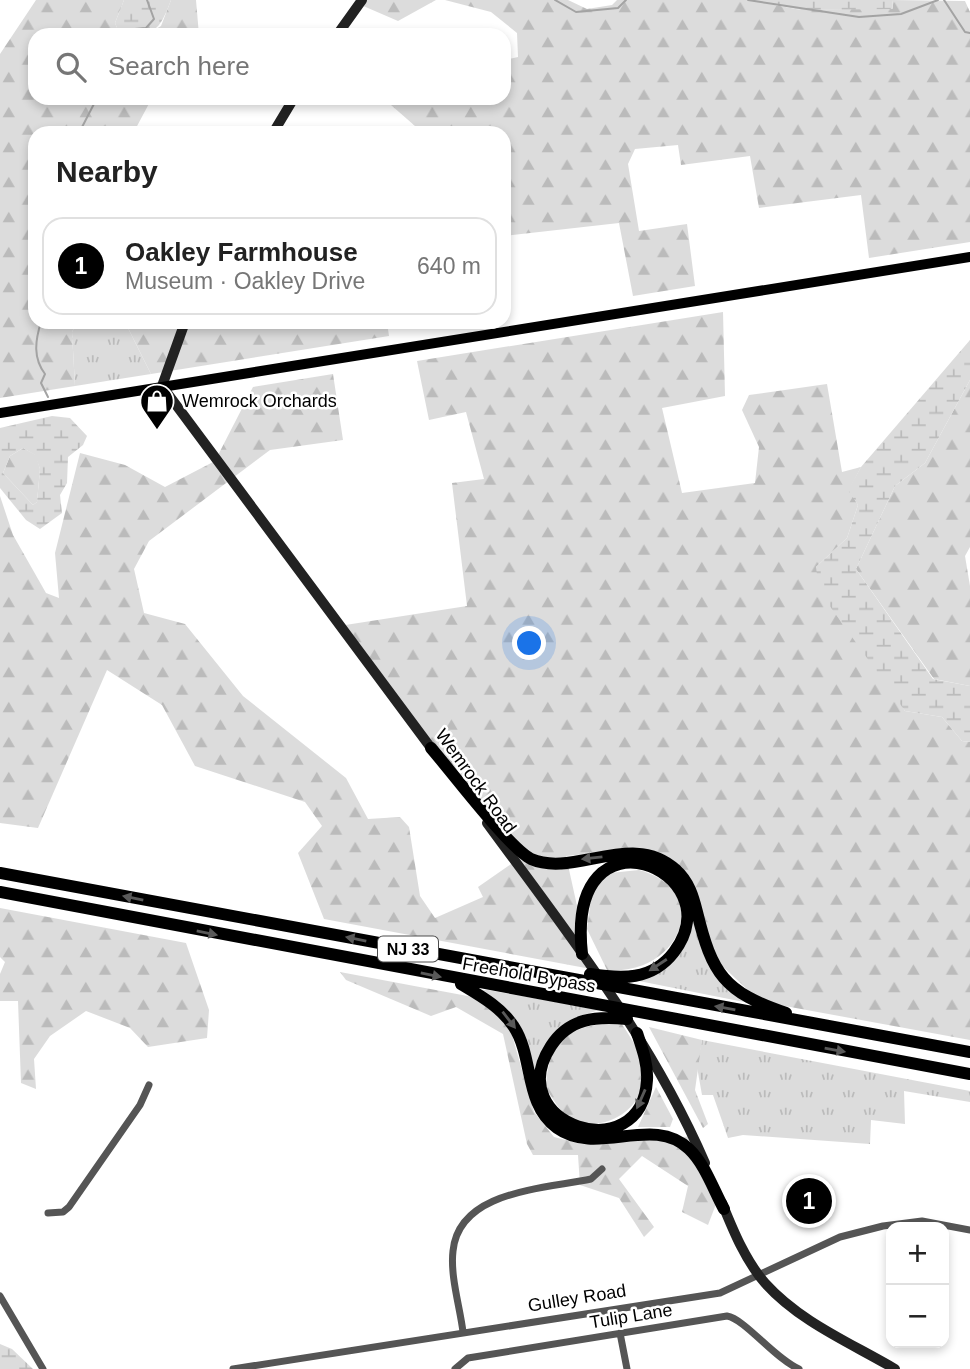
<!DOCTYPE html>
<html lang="en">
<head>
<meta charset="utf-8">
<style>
	:root { --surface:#fff; --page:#f6f6f6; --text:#222; --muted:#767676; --line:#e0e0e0; --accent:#000 }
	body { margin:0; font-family:Helvetica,sans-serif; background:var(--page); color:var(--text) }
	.controls { position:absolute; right:21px; bottom:21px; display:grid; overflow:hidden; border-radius:14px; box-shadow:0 4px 10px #0003 }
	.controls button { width:63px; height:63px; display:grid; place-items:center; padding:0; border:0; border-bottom:2px solid var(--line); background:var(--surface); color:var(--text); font:35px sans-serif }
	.you { position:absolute; left:530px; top:644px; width:24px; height:24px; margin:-18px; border:5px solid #fff; border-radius:50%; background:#1a73e8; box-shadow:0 0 0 10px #1a73e833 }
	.badge { display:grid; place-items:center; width:46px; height:46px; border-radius:50%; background:var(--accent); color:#fff; font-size:23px; font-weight:700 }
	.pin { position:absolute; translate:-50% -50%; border:4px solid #fff; box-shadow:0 2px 7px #0006 }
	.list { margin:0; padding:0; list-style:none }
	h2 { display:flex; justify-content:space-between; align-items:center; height:91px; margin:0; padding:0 28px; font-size:30px }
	h2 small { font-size:23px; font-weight:400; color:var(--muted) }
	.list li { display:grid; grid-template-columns:46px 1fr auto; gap:21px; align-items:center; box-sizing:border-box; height:98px; margin:0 14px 14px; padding:0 14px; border:2px solid var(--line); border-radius:21px }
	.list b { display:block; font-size:26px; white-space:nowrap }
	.list p { margin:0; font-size:23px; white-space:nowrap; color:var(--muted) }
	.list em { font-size:23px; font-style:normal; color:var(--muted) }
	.icon { flex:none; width:38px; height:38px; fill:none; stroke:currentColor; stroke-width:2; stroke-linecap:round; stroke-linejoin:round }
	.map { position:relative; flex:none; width:970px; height:1369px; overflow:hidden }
	.search { position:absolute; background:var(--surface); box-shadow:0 4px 10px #0003; left:28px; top:28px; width:483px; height:77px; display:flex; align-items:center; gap:18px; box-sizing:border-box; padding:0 24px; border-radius:21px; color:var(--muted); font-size:26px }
	.panel { position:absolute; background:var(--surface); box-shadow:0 4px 10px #0003; left:28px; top:126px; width:483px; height:203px; border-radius:21px }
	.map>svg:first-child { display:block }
	.grass { fill:url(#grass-tufts) }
	.forest { fill:url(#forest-firs) }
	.wetland { fill:url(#wetland-marsh); fill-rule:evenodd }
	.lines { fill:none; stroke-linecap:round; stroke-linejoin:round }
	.stream { stroke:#a3a3a3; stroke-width:2 }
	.street { stroke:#555; stroke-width:7 }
	.secondary { stroke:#222; stroke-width:10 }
	.primary { stroke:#000; stroke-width:10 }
	.highway { stroke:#000; stroke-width:12 }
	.oneway { fill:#595959 }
	.labels { text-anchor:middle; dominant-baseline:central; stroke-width:5; stroke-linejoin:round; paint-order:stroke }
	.shield { fill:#fff; stroke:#4c4c4c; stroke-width:2 }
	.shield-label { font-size:16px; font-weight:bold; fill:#000 }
	.poi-label { font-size:18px; fill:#000; stroke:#fff; text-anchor:start }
	.street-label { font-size:18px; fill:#000; stroke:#fff }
</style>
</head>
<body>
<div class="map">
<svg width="970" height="1369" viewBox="0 0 970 1369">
	<defs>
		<pattern id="grass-tufts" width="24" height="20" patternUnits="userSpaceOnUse" patternTransform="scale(1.75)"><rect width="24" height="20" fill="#dcdcdc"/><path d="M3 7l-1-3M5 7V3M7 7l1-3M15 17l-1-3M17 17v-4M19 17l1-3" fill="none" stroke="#bbb"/></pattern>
		<pattern id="forest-firs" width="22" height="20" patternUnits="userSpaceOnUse" patternTransform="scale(1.75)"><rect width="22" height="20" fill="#dcdcdc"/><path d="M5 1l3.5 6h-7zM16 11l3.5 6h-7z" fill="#bbb"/></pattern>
		<pattern id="wetland-marsh" width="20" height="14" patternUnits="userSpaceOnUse" patternTransform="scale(1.75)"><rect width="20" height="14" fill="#dcdcdc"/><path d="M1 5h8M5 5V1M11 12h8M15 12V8" fill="none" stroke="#bbb"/></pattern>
	</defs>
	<rect width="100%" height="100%" fill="#fff"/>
	<path class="grass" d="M77 322H125L151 374 75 386 72 332Z
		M692 911C704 957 706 972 744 1002L634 980C676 963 683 956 692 911Z
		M480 990H488L599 1010C558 1022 540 1037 536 1081 522 1036 522 1017 480 990Z
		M702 1040 970 1091V1102L904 1091 905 1124 871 1120 870 1144 743 1135 728 1138 713 1095H702L697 1067Z"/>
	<path class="forest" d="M36 0H124L115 23 120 35H35V98H152L136 128 139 133H35V322H77L72 332 75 386 0 398V54Z
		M171 0H196L199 35H146L161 26Z
		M364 0H436L398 21 361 5Z
		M445 0H568L587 9 612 5 617 0H749L801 10 893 8 892 0 965 1 970 12V242L869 258 861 195 759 208 750 156 681 165 678 145 635 149 628 164 639 231 687 224 695 286 633 296 619 223 504 236V133H409L415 126 383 98H504V60L518 57 517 33 491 12Z
		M723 312 725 396 662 408 682 493 755 483 759 447 742 410 749 395 827 384 842 472 861 467 849 490 858 505 847 538 816 567 905 711 942 717 962 741 970 742V1040L774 1004 753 995 716 960 682 867 642 848 566 856 591 969 324 919 298 853 322 826 305 802 195 766 162 705 107 670 38 828 0 823V496L13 535 46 593 59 598 55 553 80 453 125 465 165 487 215 461 253 387 333 374 343 440 270 450 149 541 134 569 144 613 185 624 243 696 346 778 368 819 400 817 409 827 420 896 435 918 483 897 478 887 514 862 491 804 477 809 339 626 467 606 452 483 484 479 466 412 429 420 417 361Z
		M125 322H387L389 336 151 374Z
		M970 380V547L965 556 970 586V686L934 679 856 569 895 486 925 463Z
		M23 448 36 455 40 469 37 502 33 505 3 473 10 456Z
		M639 870C714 890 681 976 607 970L587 929 592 890 610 873Z
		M0 908 186 943 209 1010 207 1038 148 1047 130 1028 86 1011 50 1036 34 1059 36 1089 21 1083 18 1001H0V974L5 962 0 957Z
		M340 972 494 1001 510 1028 534 1112 554 1137 582 1144 696 1136 721 1191 708 1225 682 1212 688 1186 642 1156 619 1179 654 1227 644 1237 619 1198 580 1185 578 1155H533L527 1144 503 1034 456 1007 431 1016 346 980Z
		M621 1023C632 1039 644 1057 643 1078 643 1110 604 1132 575 1121 562 1116 553 1099 546 1088 548 1037 572 1024 621 1023Z
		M649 1027 702 1040 695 1090 708 1124 703 1128Z
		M656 1087 673 1119 670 1127H638Z"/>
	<path class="wetland" d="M124 0H171C159 32 155 35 120 35L115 23Z
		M749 0H892L893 9 801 10Z
		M970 340V380L925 463 895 486 856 569 933 679 970 686V742L962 741 942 717 905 711 819 591 816 567 847 538 858 505 848 490 861 467Z
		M52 416 70 418 87 436 83 445 68 457 67 483 60 495 62 513 40 529 26 520 0 488V428ZM23 448 35 455 40 469 37 502 33 505 3 473 10 456Z
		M0 1344 12 1349 33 1369H0Z"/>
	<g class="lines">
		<path class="stream" d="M555 0 576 12 618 8 626 0
			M748 0 859 17 901 14 938 0
			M944 0 965 32 970 33
			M127 35 135 29 146 28 154 19 147 0
			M79 133 97 98
			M41 322C35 341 33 358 45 374L41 383 48 397"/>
		<path class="street" d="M48 1213 63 1212 69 1207 140 1105 149 1085
			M0 1296 43 1369
			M463 1332C460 1307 450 1276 453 1251 459 1190 545 1189 591 1179L602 1169
			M620 1333 627 1369
			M233 1369 720 1293 840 1237 883 1226 922 1221 970 1230
			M455 1369 468 1358 727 1316C745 1319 774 1358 799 1369"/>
		<path class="secondary" d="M337 35 362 0
			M273 133 294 98
			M185 322 162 386 434 752
			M487 823C567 932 651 1038 705 1163
			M722 1203C733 1230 745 1260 765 1283 800 1322 851 1343 895 1369"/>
		<path class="primary" d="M0 413 970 257"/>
		<path class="highway" d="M431 748C451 771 509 848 531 859 574 878 633 830 676 870 689 882 693 896 697 912 712 974 724 992 786 1013
			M0 873 970 1052
			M0 892 970 1074
			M582 954C565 799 735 871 674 952 652 981 621 979 590 974
			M461 984C481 996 501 1007 514 1027 534 1058 524 1104 557 1128 597 1157 653 1114 689 1149 705 1164 714 1191 724 1209
			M627 1019C596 1016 569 1018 551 1046 500 1125 642 1170 647 1080 648 1064 642 1048 637 1033"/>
	</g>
	<defs><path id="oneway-solid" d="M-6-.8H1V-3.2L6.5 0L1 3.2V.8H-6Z" transform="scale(1.75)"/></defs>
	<g class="oneway">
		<use href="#oneway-solid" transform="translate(592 858) rotate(174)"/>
		<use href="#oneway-solid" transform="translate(133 898) rotate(-169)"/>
		<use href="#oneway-solid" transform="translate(207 933) rotate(11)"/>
		<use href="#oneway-solid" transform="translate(356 939) rotate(-169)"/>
		<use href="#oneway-solid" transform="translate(658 965) rotate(147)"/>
		<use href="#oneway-solid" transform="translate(431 975) rotate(12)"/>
		<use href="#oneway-solid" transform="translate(725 1008) rotate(-170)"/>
		<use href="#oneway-solid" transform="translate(509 1020) rotate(52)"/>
		<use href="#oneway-solid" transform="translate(835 1050) rotate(10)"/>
		<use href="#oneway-solid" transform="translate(641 1099) rotate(114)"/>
	</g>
	<defs>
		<g id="shop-pin" transform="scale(1.75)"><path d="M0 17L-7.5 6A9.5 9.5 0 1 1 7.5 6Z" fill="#000" stroke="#fff"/><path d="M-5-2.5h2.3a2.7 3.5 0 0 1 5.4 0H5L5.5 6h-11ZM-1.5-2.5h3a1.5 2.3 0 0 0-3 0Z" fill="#fff"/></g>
	</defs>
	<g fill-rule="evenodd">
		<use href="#shop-pin" x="157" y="401"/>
	</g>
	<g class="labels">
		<rect class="shield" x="378" y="936.5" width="60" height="25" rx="5"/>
		<g class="shield-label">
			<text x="408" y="949">NJ 33</text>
		</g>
		<g class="poi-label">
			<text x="182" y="401">Wemrock Orchards</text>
		</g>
		<g class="street-label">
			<text transform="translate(476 781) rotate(54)">Wemrock Road</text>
			<text transform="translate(529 975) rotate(10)">Freehold Bypass</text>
			<text transform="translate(577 1298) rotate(-9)">Gulley Road</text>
			<text transform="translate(631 1316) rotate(-9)">Tulip Lane</text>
		</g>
	</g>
</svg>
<div class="controls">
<button>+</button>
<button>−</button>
</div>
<div class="you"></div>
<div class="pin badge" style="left:809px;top:1201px">1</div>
<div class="search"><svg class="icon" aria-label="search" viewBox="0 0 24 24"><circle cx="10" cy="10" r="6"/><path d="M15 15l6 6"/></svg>Search here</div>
<section class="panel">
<h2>Nearby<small></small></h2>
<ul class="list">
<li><span class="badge">1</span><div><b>Oakley Farmhouse</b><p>Museum · Oakley Drive</p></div><em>640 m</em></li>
</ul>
</section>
</div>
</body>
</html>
